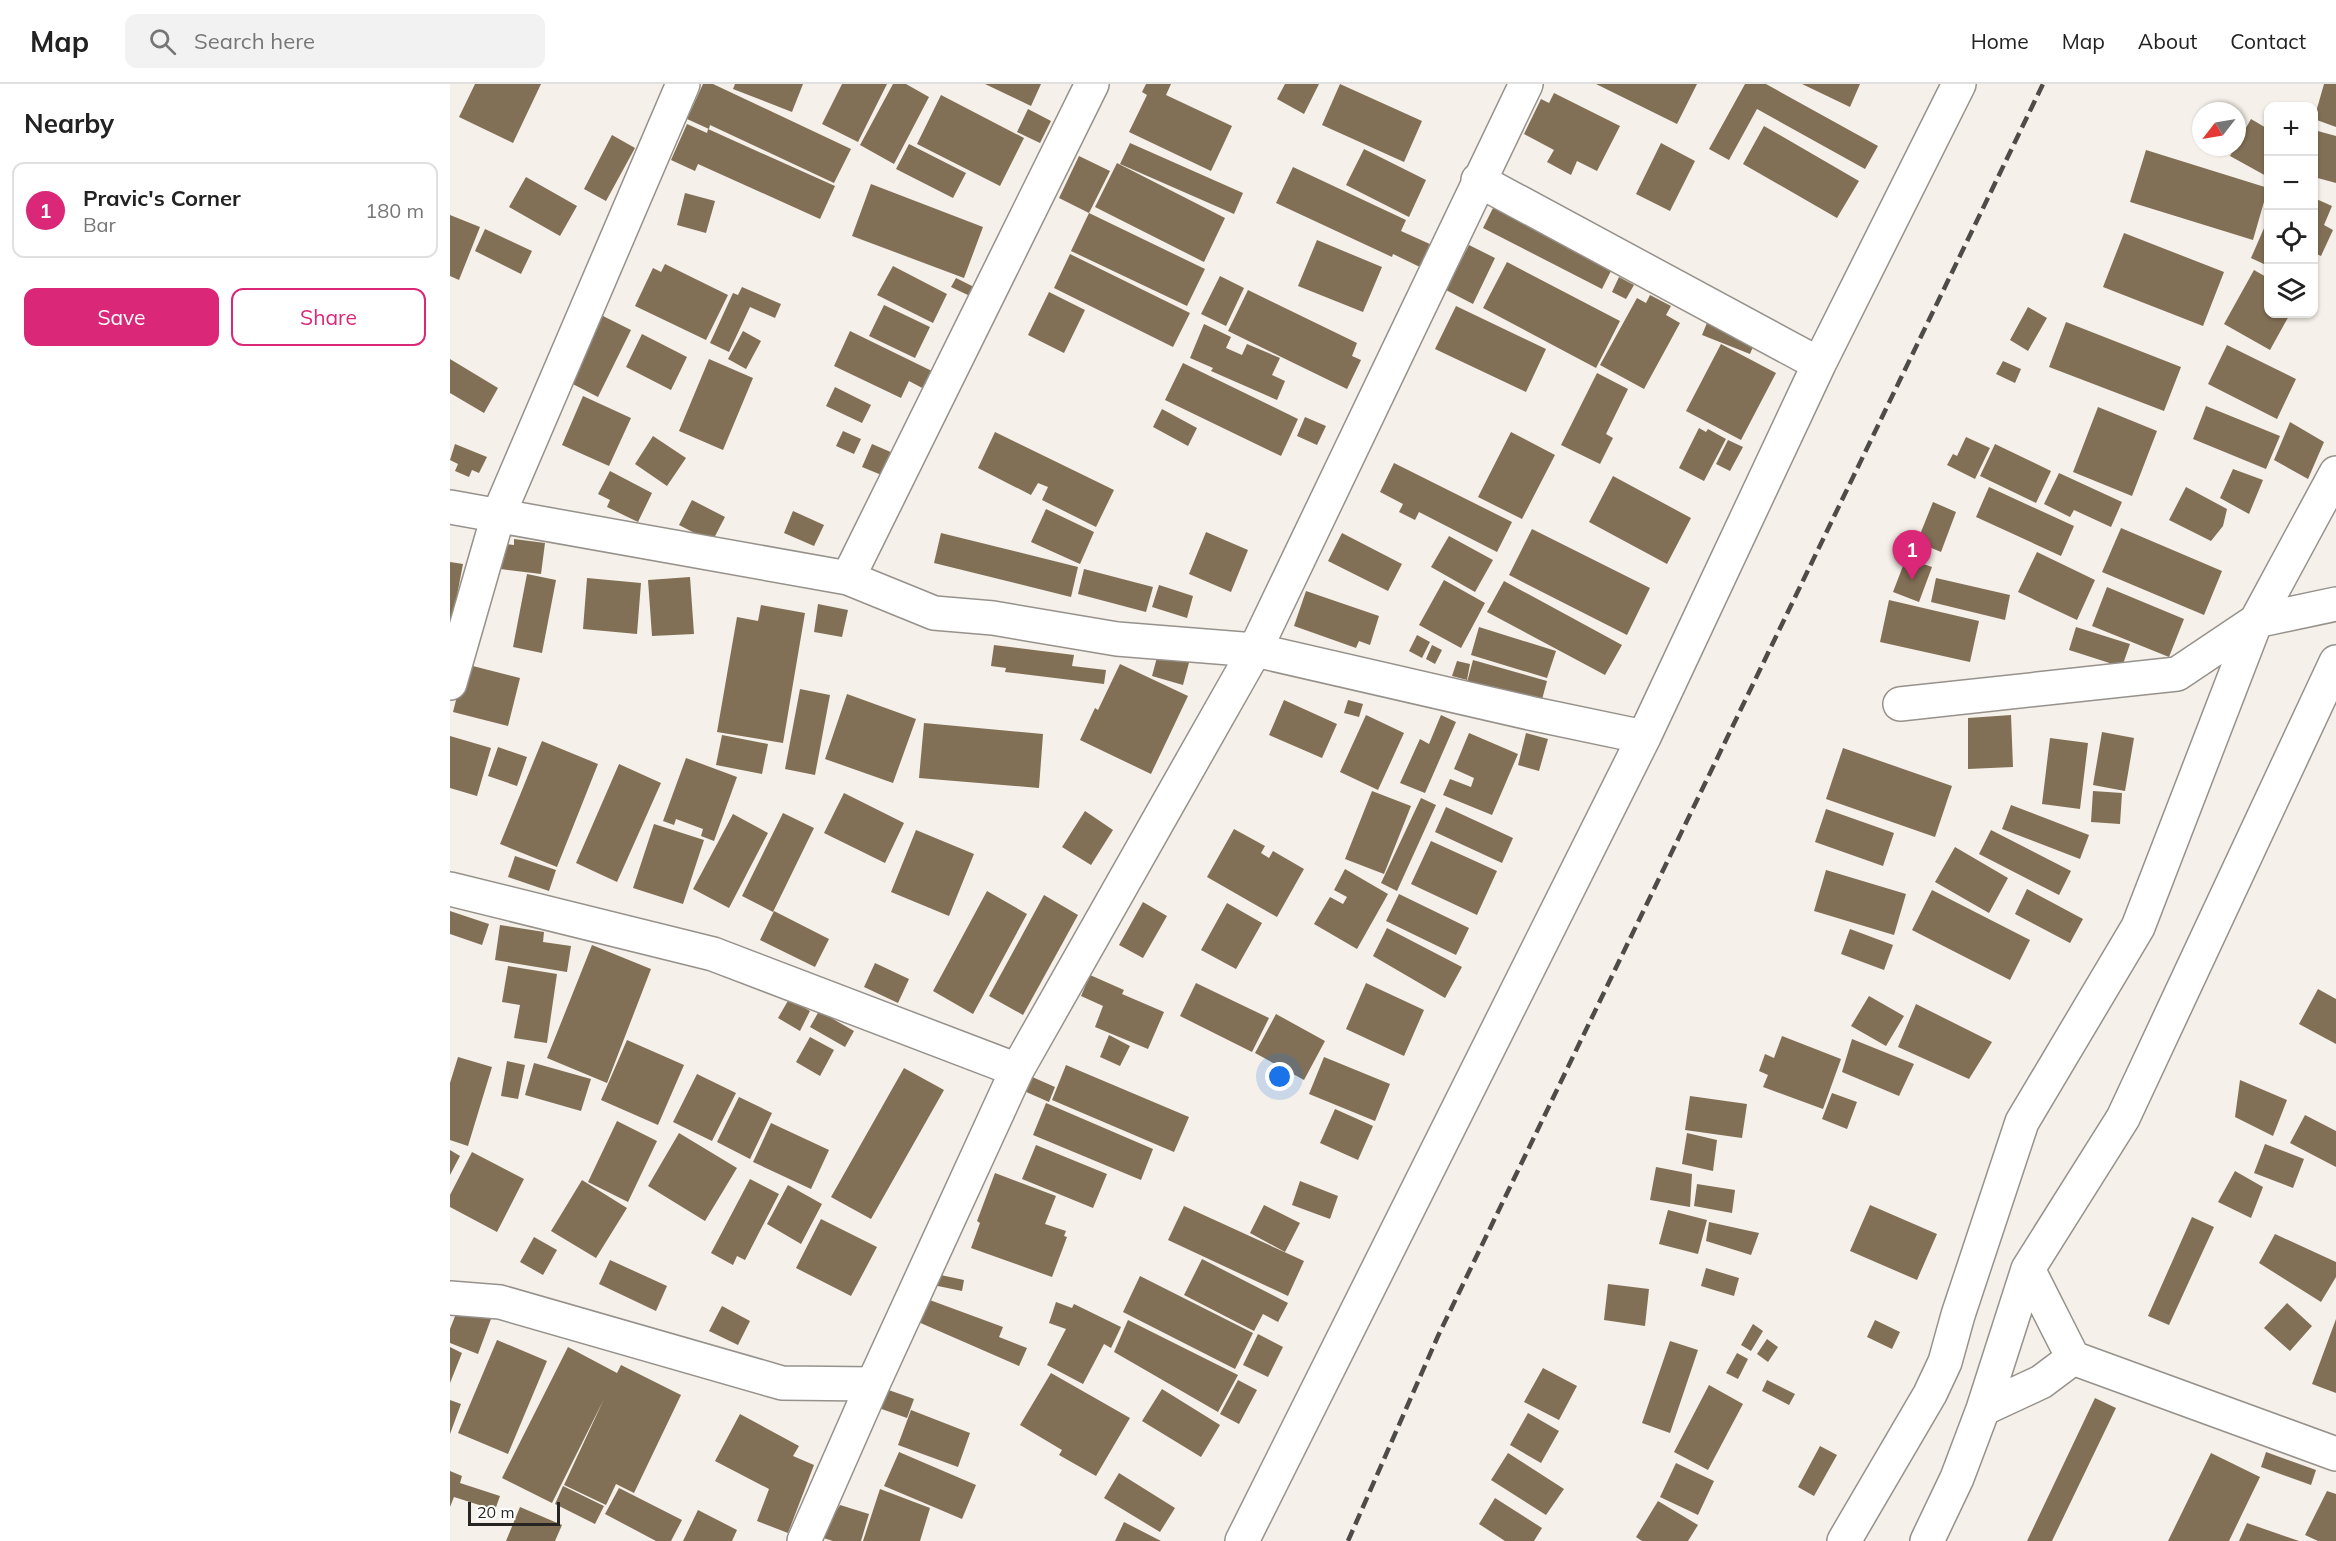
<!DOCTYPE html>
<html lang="en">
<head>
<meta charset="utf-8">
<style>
	:root { --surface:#fff; --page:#f2f2f2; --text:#222; --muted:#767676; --line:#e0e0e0; --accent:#db2777 }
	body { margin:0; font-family:Mulish,sans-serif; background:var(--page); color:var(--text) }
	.controls { position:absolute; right:18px; top:18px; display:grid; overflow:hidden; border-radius:12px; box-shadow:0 2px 4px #0004 }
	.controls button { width:54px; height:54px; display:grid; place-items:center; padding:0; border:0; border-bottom:2px solid var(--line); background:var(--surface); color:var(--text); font:30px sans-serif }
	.compass { position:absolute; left:1742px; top:18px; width:54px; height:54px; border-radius:50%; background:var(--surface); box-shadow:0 2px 4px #0004; rotate:239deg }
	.scale { position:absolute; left:18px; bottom:15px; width:92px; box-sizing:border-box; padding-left:6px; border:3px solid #272523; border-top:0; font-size:16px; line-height:21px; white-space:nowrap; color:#272523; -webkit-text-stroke:4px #fff; paint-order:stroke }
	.you { position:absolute; left:830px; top:993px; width:21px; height:21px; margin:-15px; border:4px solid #fff; border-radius:50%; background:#1a73e8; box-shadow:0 0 0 9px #1a73e833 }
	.badge { display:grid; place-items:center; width:39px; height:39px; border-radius:50%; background:var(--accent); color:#fff; font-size:20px; font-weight:700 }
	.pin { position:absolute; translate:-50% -50px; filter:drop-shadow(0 2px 3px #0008) }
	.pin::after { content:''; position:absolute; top:32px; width:21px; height:18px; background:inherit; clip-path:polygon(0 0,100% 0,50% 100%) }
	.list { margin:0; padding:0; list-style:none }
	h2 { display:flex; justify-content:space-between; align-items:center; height:78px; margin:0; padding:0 24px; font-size:26px }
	h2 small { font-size:20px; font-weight:400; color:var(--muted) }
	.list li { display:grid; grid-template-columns:39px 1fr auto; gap:18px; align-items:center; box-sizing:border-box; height:96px; margin:0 12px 12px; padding:0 12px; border:2px solid var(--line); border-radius:12px }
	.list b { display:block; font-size:22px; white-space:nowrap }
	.list p { margin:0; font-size:20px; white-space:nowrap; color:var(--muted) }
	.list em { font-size:20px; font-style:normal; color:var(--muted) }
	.actions { display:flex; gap:12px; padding:18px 24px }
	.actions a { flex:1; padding:14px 0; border:2px solid var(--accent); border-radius:12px; text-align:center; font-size:21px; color:var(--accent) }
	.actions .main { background:var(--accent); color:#fff }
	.icon { flex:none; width:33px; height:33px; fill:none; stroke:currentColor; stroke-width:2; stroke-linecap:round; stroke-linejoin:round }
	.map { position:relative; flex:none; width:1886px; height:1457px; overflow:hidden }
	header { display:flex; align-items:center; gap:36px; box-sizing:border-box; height:84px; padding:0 30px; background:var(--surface); border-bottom:2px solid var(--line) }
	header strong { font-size:28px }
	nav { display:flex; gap:33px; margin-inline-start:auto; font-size:21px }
	.search { width:420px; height:54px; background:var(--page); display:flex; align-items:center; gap:15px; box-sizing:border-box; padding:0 21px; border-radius:12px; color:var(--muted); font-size:22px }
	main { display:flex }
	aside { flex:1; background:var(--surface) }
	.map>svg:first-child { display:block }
	.building { fill:#827056 }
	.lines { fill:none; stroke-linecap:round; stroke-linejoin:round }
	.minor-casing { stroke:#96918b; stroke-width:36 }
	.minor { stroke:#fff; stroke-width:33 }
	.rail { stroke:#4e4b48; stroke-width:4.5; stroke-dasharray:12 6; stroke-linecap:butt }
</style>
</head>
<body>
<header>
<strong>Map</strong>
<div class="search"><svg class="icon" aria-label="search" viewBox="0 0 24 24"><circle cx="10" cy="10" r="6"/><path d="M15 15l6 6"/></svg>Search here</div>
<nav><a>Home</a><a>Map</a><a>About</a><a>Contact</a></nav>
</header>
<main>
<aside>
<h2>Nearby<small></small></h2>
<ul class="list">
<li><span class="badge">1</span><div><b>Pravic's Corner</b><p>Bar</p></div><em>180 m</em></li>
</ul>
<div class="actions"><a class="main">Save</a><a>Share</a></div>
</aside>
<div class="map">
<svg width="1886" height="1457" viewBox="0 0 1886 1457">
	<rect width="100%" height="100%" fill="#f5f0e9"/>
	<path class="building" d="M25 0H91L63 59 9 33Z
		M253 0H263L401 65 384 99 260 41 259 45 237 35Z
		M285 0H353L342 28 283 5Z
		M392 0H437L408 58 372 40Z
		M443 0H456L479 13 444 80 410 61Z
		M535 0H591L581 22Z
		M696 0H721L716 11 782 42 761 87 679 48 697 11 692 8Z
		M835 0H869L854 30 827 15Z
		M890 0 972 37 954 78 872 41Z
		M1146 0H1247L1227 40Z
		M1295 0H1316L1428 62 1415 85 1307 25 1279 76 1259 65Z
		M1352 0H1410L1400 23Z
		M1874 0H1886V43L1864 35Z
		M1104 9 1170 42 1147 87 1127 77 1121 91 1097 78 1104 66 1074 50 1091 15 1099 19Z
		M491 11 574 54 550 102 467 60Z
		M578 25 601 37 590 59 567 48Z
		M1801 35 1818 45V93L1780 72Z
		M237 40 257 49 258 45 385 102 370 135 248 80 245 87 221 76Z
		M1314 42 1409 97 1387 134 1293 80Z
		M1864 46 1886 52V99L1864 93Z
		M162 51 185 64 156 117 134 105Z
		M680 59 793 109 784 130 670 80Z
		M1211 59 1245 77 1220 127 1186 110Z
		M459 60 516 89 503 114 446 85Z
		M914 65 976 96 959 133 896 101Z
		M1696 66 1818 104 1803 156 1680 118Z
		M629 72 660 87 639 129 609 114Z
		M667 79 775 134 754 178 645 123Z
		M843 83 956 136 951 147 982 161 972 184 943 170 942 173 826 119Z
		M76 93 127 122 110 152 59 123Z
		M421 100 533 143 514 194 402 152Z
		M235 109 265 117 256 149 227 141Z
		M1864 114 1882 122 1874 141 1883 146 1871 172 1864 169Z
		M1043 124 1162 185 1152 205 1033 144Z
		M639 129 755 185 737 222 621 167Z
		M0 131 30 143 9 196 0 192Z
		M1818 135V182L1801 174Z
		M35 145 82 167 71 190 25 167Z
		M1674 149 1774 188 1753 242 1653 203Z
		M867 156 932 183 913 228 848 202Z
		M1019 161 1045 174 1023 220 996 206Z
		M620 170 740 229 723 263 604 204Z
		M1057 178 1170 237 1146 284 1033 224Z
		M215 180 278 211 256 256 185 222 203 184 211 188Z
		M443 182 497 210 483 239 427 211Z
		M1804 186 1818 194V230H1840L1820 266 1774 240Z
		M770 192 794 204 776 242 751 230Z
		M1169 193 1184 201 1176 215 1162 208Z
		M506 194 524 203 520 212 501 203Z
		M292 203 331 220 325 234 300 223 279 268 260 259 283 209 288 211Z
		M798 206 907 259 902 272 911 276 897 305 778 247Z
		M599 208 635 226 614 269 578 251Z
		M1200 211 1221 222 1216 231 1230 239 1194 305 1150 281 1187 214 1196 219Z
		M434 221 480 243 465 274 419 252Z
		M1006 222 1096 265 1076 308 985 265Z
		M1578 223 1597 234 1578 267 1560 256Z
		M147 229 181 246 148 313 115 296Z
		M1259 234 1307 253 1300 270 1252 251Z
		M1616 238 1731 283 1714 327 1599 283Z
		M754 240 781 253 776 264 792 271 797 260 830 274 822 291 835 297 827 316 761 287 763 284 740 274Z
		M293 247 311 257 296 285 278 275Z
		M400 247 486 289 478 307 459 297 451 314 384 282Z
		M192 250 237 273 221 306 176 283Z
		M1271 260 1326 289 1291 356 1236 327Z
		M1777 261 1846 295 1827 335 1758 300Z
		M0 275 48 304 34 329 0 309Z
		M259 275 303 294 273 366 229 347Z
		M1553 277 1571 285 1565 299 1546 290Z
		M733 279 848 335 831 372 715 316Z
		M1147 289 1178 305 1156 350 1163 354 1150 380 1111 361Z
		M385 303 421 321 412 339 376 322Z
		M133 312 181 334 159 382 112 361Z
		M1756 322 1830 352 1816 385 1743 355Z
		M1648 323 1707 347 1682 412 1623 388Z
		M712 325 747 344 738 362 703 343Z
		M855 333 876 342 867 361 847 352Z
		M1840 338 1874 358 1858 395 1824 376Z
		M1249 344 1256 348 1258 345 1276 355 1254 397 1229 384Z
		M393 347 411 355 404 370 386 362Z
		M545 348 664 406 646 443 592 416 598 403 588 399 581 411 528 384Z
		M1061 348 1105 371 1072 435 1028 413Z
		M203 352 236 374 217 402 185 380Z
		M1516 353 1540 364 1525 395 1497 381 1503 370 1507 372Z
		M1278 356 1293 363 1280 387 1266 380Z
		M5 360 37 373 29 389 22 386 19 393 5 387 8 380 0 376Z
		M422 360 443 369 434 392 412 383Z
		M1545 360 1601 387 1586 419 1530 392Z
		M944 379 1062 438 1047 468 969 428 965 436 949 428 953 420 930 408Z
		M1783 385 1813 396 1799 430 1770 414Z
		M160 387 202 409 188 438 157 423 160 416 148 410Z
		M1609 389 1672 418 1661 443 1624 426 1620 433 1594 420Z
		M1163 392 1241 434 1217 480 1139 438Z
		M1539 403 1624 442 1611 472 1526 433Z
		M1736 403 1777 425 1773 442 1761 457 1719 436Z
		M242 416 275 433 262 458 229 441Z
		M1483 418 1506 428 1491 468 1467 458Z
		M596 425 644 448 630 480 581 458Z
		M343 427 374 441 364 462 334 449Z
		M1671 444 1772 487 1754 531 1652 488Z
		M1082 445 1200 504 1177 551 1059 491Z
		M756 448 798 466 781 508 739 490Z
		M491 449 628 483 621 513 484 479Z
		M892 449 952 480 938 507 878 477Z
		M999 452 1043 476 1025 508 981 483Z
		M64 455 95 459 91 490 43 484 46 459 64 461Z
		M1587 468 1645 496 1627 536 1568 508Z
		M1456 474 1482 483 1469 518 1443 508Z
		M0 478 13 480 1 543H0Z
		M634 485 703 503 696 528 628 510Z
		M77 490 106 496 92 569 63 563Z
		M240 493 244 550 202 552 198 496Z
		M137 494 191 499 187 550 133 545Z
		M1486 494 1560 511 1555 536 1481 518Z
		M994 496 1035 519 1011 564 969 541Z
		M1054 497 1172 561 1155 591 1037 528Z
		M709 501 743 512 737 534 702 523Z
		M1657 503 1734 535 1719 573 1642 542Z
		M856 507 929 532 920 561 909 557 906 564 844 542Z
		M1439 516 1529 537 1520 578 1430 558Z
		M368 520 398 526 392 553 364 548Z
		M311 521 355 529 333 659 267 648 287 533 308 537Z
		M1029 543 1106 567 1097 594 1021 571Z
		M1626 543 1680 560 1672 583 1619 566Z
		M967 551 980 558 972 574 959 567Z
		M544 561 624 571 622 582 656 586 654 600 555 588 556 584 541 582Z
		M982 561 992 566 985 580 976 575Z
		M709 566 740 575 733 601 702 592Z
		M1023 576 1097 597 1090 623 1016 602Z
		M1007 577 1020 580 1017 596 1002 592Z
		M15 580 70 594 58 642 3 628Z
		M670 580 738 612 701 690 630 656 645 624 648 626Z
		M350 605 380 611 365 691 335 685Z
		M397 610 466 635 443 699 375 675Z
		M834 616 887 640 872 674 819 651Z
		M898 616 913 620 909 633 894 629Z
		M916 631 954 649 928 706 890 688Z
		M991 631 1006 638 975 709 950 699 970 655 979 660Z
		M1561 631 1563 683 1518 685V634Z
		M474 639 593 650 589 704 469 694Z
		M1652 648 1684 654 1675 707 1643 701Z
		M1019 649 1068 670 1042 731 993 711 1000 695 1021 703 1024 694 1004 685Z
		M1076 649 1098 655 1089 687 1068 681Z
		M272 651 318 660 312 690 266 681Z
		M0 652 41 664 27 712 0 704Z
		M1600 654 1638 659 1630 725 1592 720Z
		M92 657 148 680 107 783 50 760Z
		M48 663 77 673 67 702 38 692Z
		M1393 664 1502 702 1485 753 1376 715Z
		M236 674 287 693 264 757 251 752 253 745 226 735 224 741 213 737Z
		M169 680 211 699 167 798 126 779Z
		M922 707 961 722 934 790 895 775Z
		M1643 707 1672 709 1670 740 1641 738Z
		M394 709 454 739 435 779 374 749Z
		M971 714 986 721 947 807 931 799Z
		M1561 721 1639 751 1630 775 1552 745Z
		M996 723 1063 754 1052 779 985 748Z
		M1376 725 1444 749 1433 782 1365 758Z
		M635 727 663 746 641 781 612 763Z
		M333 729 364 744 323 828 292 812Z
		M283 730 318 749 279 824 243 805Z
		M204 740 254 756 233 820 183 804Z
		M784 745 815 762 811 769 819 774 823 767 854 785 827 833 757 793Z
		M466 746 524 770 499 832 441 808Z
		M1541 746 1621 787 1609 811 1529 770Z
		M981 757 1047 787 1027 831 961 800Z
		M1505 763 1558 794 1539 829 1485 798Z
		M65 772 106 786 99 807 58 793Z
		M895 785 938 810 907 865 864 840 880 813 893 820 897 813 884 806Z
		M1376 786 1456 810 1444 851 1364 827Z
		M1577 805 1633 835 1620 859 1565 830Z
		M1482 806 1580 856 1560 896 1462 846Z
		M537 807 577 830 523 930 483 907Z
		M949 810 1019 844 1006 871 936 837Z
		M594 811 628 831 573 931 539 912Z
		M693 818 717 832 693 874 669 861Z
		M777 819 812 839 786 885 751 866Z
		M0 827 39 840 32 861 0 850Z
		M324 827 379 855 365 883 310 856Z
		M50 841 94 848 93 858 121 862 117 888 45 876Z
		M937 844 1012 883 995 914 923 872Z
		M1400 845 1443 861 1434 886 1391 870Z
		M142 861 201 885 157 999 97 974Z
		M425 879 459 895 448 919 414 903Z
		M58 882 107 890 97 959 64 954 70 921 52 918Z
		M640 891 674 906 672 910 714 928 698 965 645 943 653 922 631 912Z
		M746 899 819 934 802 968 730 932Z
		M916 899 974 926 954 972 896 945Z
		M1868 905 1886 915V960L1849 940Z
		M1419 912 1454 932 1436 962 1401 942Z
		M339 915 360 927 350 947 328 934Z
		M1466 920 1542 958 1519 995 1448 963Z
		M369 927 404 947 395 963 360 943Z
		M826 930 875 957 854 996 805 969Z
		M659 951 680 962 670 982 650 973Z
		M1332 952 1391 975 1373 1025 1313 1003 1318 991 1309 987 1315 970 1324 974Z
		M360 953 384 966 370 992 346 978Z
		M1402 955 1464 980 1449 1012 1392 988Z
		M177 956 234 981 208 1041 151 1016Z
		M8 973 42 983 18 1062 0 1056V999Z
		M874 973 940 1000 925 1037 859 1010Z
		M57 977 75 981 68 1015 51 1012Z
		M84 979 141 995 131 1027 75 1011Z
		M616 981 739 1033 724 1068 602 1016Z
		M454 984 494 1006 421 1135 381 1113Z
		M247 990 286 1009 262 1057 223 1038Z
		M580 992 605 1003 599 1018 574 1007Z
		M1790 996 1837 1016 1823 1052 1785 1033Z
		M1382 1009 1407 1018 1397 1045 1372 1035Z
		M1240 1012 1297 1020 1292 1054 1235 1046Z
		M289 1013 322 1029 300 1075 267 1058Z
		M596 1019 703 1065 691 1096 583 1051Z
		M885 1025 923 1042 908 1076 870 1059Z
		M1855 1031 1886 1047V1083L1840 1059Z
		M167 1037 207 1057 178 1118 138 1098Z
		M321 1039 379 1066 361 1105 303 1078Z
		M229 1049 287 1084 255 1137 198 1102Z
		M1237 1049 1267 1056 1263 1087 1232 1080Z
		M1815 1060 1854 1075 1843 1104 1804 1089Z
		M586 1061 657 1090 643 1124 572 1095Z
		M0 1066 10 1072 0 1091Z
		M22 1068 74 1095 47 1148 0 1123V1111Z
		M1206 1083 1242 1090 1240 1123 1200 1116Z
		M1785 1087 1813 1103 1801 1134 1768 1118Z
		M545 1089 606 1112 595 1140 616 1147 614 1152 617 1153 602 1193 521 1164 530 1139 527 1137Z
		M300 1095 329 1110 295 1176 287 1172 283 1181 261 1169Z
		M132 1096 177 1124 146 1174 101 1147Z
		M850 1097 888 1112 880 1135 842 1121Z
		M1247 1100 1285 1106 1282 1129 1244 1122Z
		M338 1101 372 1120 351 1160 317 1140Z
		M814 1121 850 1139 835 1168 800 1149Z
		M1420 1121 1487 1150 1467 1196 1400 1167Z
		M734 1122 854 1177 838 1212 718 1156Z
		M1218 1126 1257 1136 1248 1170 1209 1160Z
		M1742 1133 1764 1143 1719 1241 1698 1232Z
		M371 1135 427 1163 401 1212 346 1184Z
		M1259 1138 1309 1149 1301 1171 1256 1157Z
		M1825 1150 1886 1178V1193L1871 1218 1809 1179Z
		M84 1153 107 1166 93 1191 70 1178Z
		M752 1175 838 1219 828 1238 813 1230 804 1247 734 1211Z
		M160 1176 217 1202 206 1227 149 1200Z
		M1256 1184 1289 1194 1284 1212 1251 1202Z
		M486 1190 514 1196 512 1207 483 1201Z
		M690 1192 803 1249 785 1285 673 1228Z
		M1158 1200 1199 1205 1195 1242 1154 1236Z
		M477 1215 553 1243 549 1253 577 1264 569 1282 466 1237Z
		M606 1218 622 1224 624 1220 671 1243 661 1264 654 1260 633 1300 597 1281 616 1245 599 1239Z
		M1837 1219 1862 1242 1840 1267 1814 1244Z
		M9 1222 41 1235 28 1270 0 1259V1245Z
		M272 1222 300 1237 288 1261 259 1247Z
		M1886 1235V1309L1862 1300Z
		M678 1236 788 1291 768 1328 664 1268Z
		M1425 1236 1450 1248 1442 1265 1417 1253Z
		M1303 1240 1313 1247 1301 1267 1291 1261Z
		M808 1250 833 1263 818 1293 793 1281Z
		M1317 1255 1328 1263 1318 1278 1307 1270Z
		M47 1256 97 1277 58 1370 8 1349Z
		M1220 1257 1248 1266 1220 1349 1192 1339Z
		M0 1263 12 1269 0 1299Z
		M118 1263 167 1289 171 1281 231 1311 184 1409 166 1400 156 1421 114 1401 154 1315 102 1419 52 1394Z
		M1287 1269 1298 1275 1288 1295 1276 1289Z
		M1093 1284 1127 1302 1109 1336 1074 1318Z
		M601 1289 680 1334 646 1392 609 1371 612 1366 570 1341Z
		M788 1296 807 1306 789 1340 770 1330Z
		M1317 1296 1345 1310 1339 1321 1312 1307Z
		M1259 1301 1293 1320 1258 1386 1224 1368Z
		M433 1304 464 1315 457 1334 426 1323Z
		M712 1305 770 1341 751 1373 692 1337Z
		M1645 1314 1666 1324 1602 1457H1577Z
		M0 1316 11 1320 0 1350Z
		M461 1326 520 1349 508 1383 448 1361Z
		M1078 1329 1109 1347 1091 1379 1060 1361Z
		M290 1330 349 1362 343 1372 364 1381 338 1449 307 1437 319 1405 265 1377Z
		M1370 1362 1387 1371 1364 1412 1348 1403Z
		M449 1368 526 1401 512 1435 434 1402Z
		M1816 1368 1866 1386 1861 1401 1811 1383Z
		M1058 1369 1114 1405 1096 1431 1041 1396Z
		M1761 1369 1810 1393 1779 1457H1718Z
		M1226 1379 1264 1397 1248 1431 1210 1413Z
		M0 1387 12 1392 10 1399 50 1412 45 1426 4 1413 0 1423Z
		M669 1389 725 1424 710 1448 654 1414Z
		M113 1402 154 1422 145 1440 105 1420Z
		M169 1404 232 1436 221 1457H206L155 1430Z
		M430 1405 480 1424 470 1457H413Z
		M1877 1407 1886 1410V1457H1868L1855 1451Z
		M1045 1414 1092 1444 1084 1457H1055L1029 1440Z
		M1208 1417 1248 1441 1238 1457H1192L1186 1453Z
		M390 1421 419 1430 411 1457H383L370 1453Z
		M70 1423 112 1441 105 1457H56Z
		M248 1426 287 1446 282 1457H233Z
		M674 1438 711 1457H665Z
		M1797 1439 1849 1457H1789Z"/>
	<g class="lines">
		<g class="minor-casing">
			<path id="minor" d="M1028 96 1369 280
				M0 423 398 494 484 529 543 534 667 555 805 566 1084 630 1194 653
				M398 494 642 0
				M0 599 48 432 233 0
				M1450 620 1727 590 1806 537 1886 520
				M0 805 263 870 567 986
				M1578 1185 1623 1274 1886 1370
				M0 1214 50 1218 332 1299 423 1300
				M1533 1325 1591 1298 1623 1274
				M354 1457 423 1300 567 986 805 566 1076 0
				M792 1457 1194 653 1369 280 1509 0
				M1394 1457 1480 1310 1495 1278 1508 1231 1572 1038 1688 843 1806 537 1886 389
				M1477 1457 1507 1394 1533 1325 1578 1185 1673 1034 1886 578"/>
		</g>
		<use href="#minor" class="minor"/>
		<path class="rail" d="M898 1457 988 1252 1593 0"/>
	</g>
</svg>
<div class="controls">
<button>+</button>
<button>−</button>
<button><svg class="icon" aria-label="locate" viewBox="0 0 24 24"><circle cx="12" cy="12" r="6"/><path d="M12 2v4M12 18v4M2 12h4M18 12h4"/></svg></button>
<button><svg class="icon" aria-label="layers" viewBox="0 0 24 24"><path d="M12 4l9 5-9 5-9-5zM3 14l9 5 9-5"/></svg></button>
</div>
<svg class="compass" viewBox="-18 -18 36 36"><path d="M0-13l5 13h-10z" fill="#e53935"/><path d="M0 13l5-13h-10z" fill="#767676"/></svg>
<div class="scale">20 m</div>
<div class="you"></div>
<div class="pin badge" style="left:1462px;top:496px">1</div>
</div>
</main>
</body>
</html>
